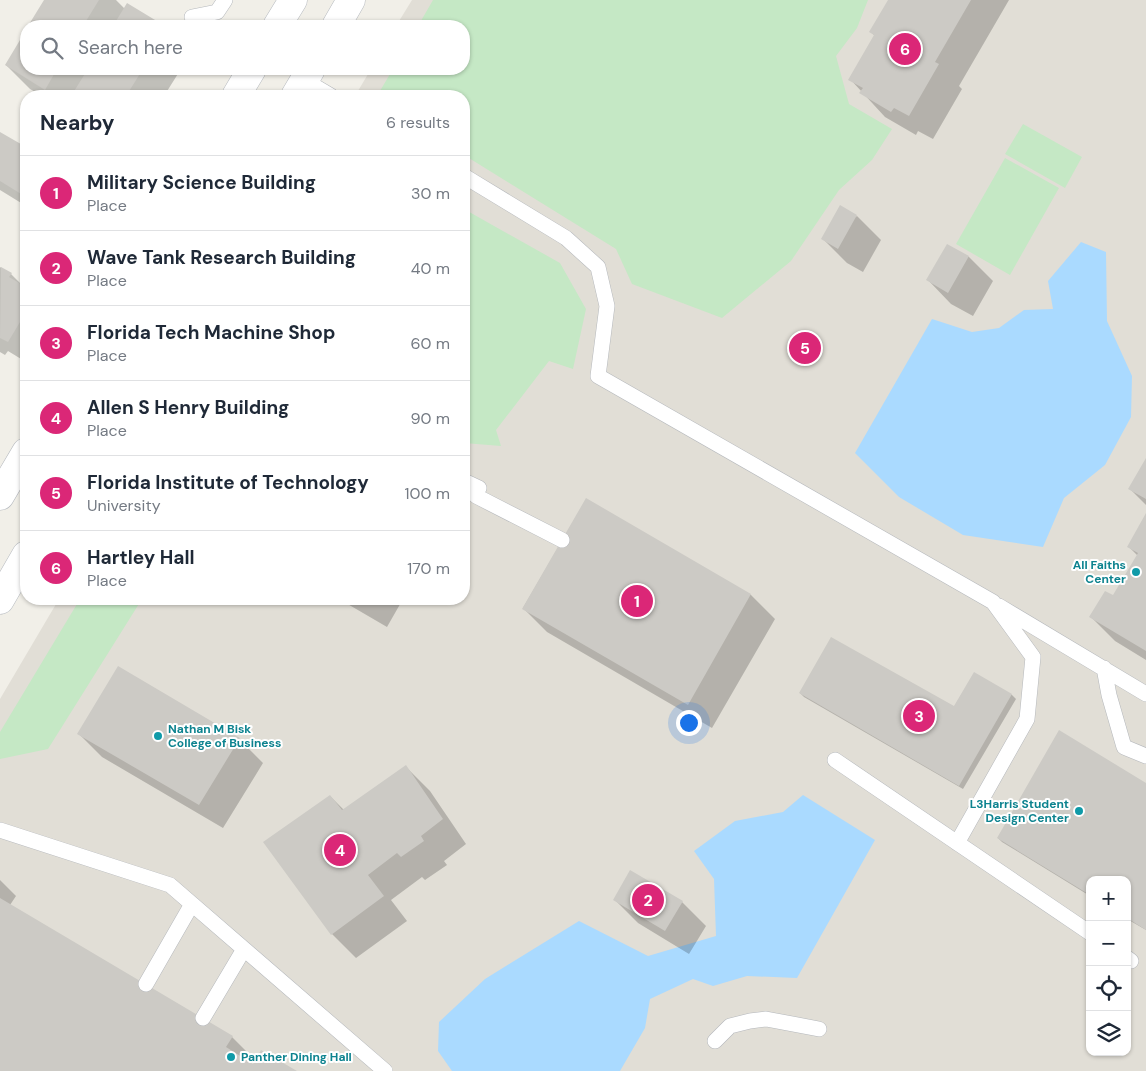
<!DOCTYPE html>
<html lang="en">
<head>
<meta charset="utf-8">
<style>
	:root { --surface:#fff; --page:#f2f2f3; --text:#1f2937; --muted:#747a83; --line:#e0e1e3; --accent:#db2777 }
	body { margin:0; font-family:"DM Sans",sans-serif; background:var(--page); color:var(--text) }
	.controls { position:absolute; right:15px; bottom:15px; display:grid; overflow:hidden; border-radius:10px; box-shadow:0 1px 4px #0004 }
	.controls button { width:45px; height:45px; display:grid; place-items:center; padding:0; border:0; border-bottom:1px solid var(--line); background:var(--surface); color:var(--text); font:25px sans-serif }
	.you { position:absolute; left:688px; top:722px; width:18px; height:18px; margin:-12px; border:4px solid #fff; border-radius:50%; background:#1a73e8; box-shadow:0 0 0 8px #1a73e833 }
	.badge { display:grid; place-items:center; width:32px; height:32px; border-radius:50%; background:var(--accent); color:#fff; font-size:16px; font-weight:700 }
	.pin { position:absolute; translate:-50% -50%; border:2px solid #fff; box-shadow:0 1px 5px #0006 }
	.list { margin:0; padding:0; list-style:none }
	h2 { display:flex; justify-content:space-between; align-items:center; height:65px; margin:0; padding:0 20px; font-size:21px }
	h2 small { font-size:16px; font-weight:400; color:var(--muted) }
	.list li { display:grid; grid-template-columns:32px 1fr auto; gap:15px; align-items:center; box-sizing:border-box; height:75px; padding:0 20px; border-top:1px solid var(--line) }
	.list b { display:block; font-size:19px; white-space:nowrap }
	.list p { margin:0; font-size:16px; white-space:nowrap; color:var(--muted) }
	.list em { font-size:16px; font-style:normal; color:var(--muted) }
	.icon { flex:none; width:28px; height:28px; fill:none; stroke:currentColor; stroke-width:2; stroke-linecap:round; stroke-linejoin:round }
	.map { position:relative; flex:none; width:1146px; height:1071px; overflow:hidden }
	.search { position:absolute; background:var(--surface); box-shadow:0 1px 4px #0004; left:20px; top:20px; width:450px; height:55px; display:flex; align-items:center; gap:12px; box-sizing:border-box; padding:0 18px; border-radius:20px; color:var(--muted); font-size:19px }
	.panel { position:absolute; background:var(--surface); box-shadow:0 1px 4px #0004; left:20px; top:90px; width:450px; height:515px; border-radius:20px }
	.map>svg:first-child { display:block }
	.education { fill:#e1ded6; fill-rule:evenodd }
	.green { fill:#c5e8c5 }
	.water { fill:#aadaff }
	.shadow { fill:#0003 }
	.building { fill:#cccac5 }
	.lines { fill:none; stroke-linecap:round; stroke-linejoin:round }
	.lane-casing { stroke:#b5b8bc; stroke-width:16 }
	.secondary-casing { stroke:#b6babf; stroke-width:29 }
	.lane { stroke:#fff; stroke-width:15 }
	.secondary { stroke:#fff; stroke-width:28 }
	.culture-dot { fill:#0f9aa8; stroke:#fff; stroke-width:2 }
	.labels { text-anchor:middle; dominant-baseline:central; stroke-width:4; stroke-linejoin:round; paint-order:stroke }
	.culture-label { font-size:12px; font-weight:bold; fill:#0d838f; stroke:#fff; text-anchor:end }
</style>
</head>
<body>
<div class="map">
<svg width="1146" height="1071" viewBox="0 0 1146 1071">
	<rect width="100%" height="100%" fill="#f1efe8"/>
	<path class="education" d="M412 0H1146V1071H0V699L59 599H464V96H355L371 69H464V26H396ZM1090 880H1127V1052H1090Z"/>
	<path class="green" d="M433 0H868L857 28 836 56 849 104 892 129 872 160 839 190 791 261 722 318 632 284 616 249 464 155V96H377L393 69H464V26H418Z
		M1023 124 1082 157 1065 188 1005 154Z
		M1005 158 1059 188 1010 275 956 244Z
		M464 209 560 263 586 309 573 369 549 361 496 430 501 446 464 443Z
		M80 599H142L48 749 0 759V732Z"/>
	<path class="water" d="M1081 242 1106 252 1107 321 1132 376 1131 417 1105 465 1064 498 1043 547 963 535 899 497 855 453 932 319 972 332 999 328 1024 310 1053 309 1048 281Z
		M803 795 875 840 797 978 747 976 713 986 693 979 650 999 645 1028 620 1071H452L438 1051 439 1022 485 979 579 921 648 956 716 936 714 879 694 851 735 821 783 812Z"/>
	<path class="shadow" d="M45 0H116L125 9 128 5 163 26H30Z
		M890 0H1009L959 86 962 89 933 139 918 131 916 135 885 117 850 79 875 36 871 32Z
		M26 32V69H181L164 96H42L30 89 6 65Z
		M0 133 26 149V206L0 190Z
		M857 216 881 240 863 272 847 263 823 239Z
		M948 246 969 257 993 281 973 316 951 304 928 280Z
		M0 267 11 274 26 289V362L8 351 5 355 0 352Z
		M1146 461V505L1130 489Z
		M586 500 751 595 775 619 712 728 547 632 523 608Z
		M1146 516V660L1115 641 1091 617 1114 597 1138 556 1129 547Z
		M339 599H403L387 627Z
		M974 674 1012 695 1016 699 963 789 804 697 800 693 954 707Z
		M78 733 239 739 263 763 223 828 102 757Z
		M406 767 430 791 466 844 444 861 447 865 425 880 422 877 391 900 407 921 356 958 332 934 265 842 330 796 344 810Z
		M1146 784V930L1127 919V880H1090V896L1002 842 998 838Z
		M0 880 16 896 10 905 232 1037 249 1054 245 1061 254 1066 294 1071H0Z
		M614 899 682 902 706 926 689 954 638 923Z"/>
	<path class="building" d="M44 0H99L83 26H28Z
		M888 0H971L935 62 939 64 909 116 894 108 891 112 859 93 863 88 848 80 874 35 869 32Z
		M127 3 165 26H113Z
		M26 30V69H57L45 90 5 65Z
		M88 69H143L126 96H71Z
		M0 132 26 147V197L0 181Z
		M840 205 857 215 838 249 821 239Z
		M947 244 969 256 948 293 926 280Z
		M1 267 12 273 9 277 26 287V312L8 342 0 338Z
		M1146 458V499L1128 489Z
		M586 498 751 594 688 705 522 609Z
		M1146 513V651L1089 617 1105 591 1113 595 1138 553 1127 547Z
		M831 637 954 706 974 672 1012 694 959 786 799 693Z
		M118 666 240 738 199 805 77 734Z
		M1059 730 1146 783V930L1127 918V880H1090V895L997 838Z
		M406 765 443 819 421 836 424 841 401 857 397 853 368 875 384 896 331 935 263 842 330 795 342 810Z
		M630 870 683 901 665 931 613 900Z
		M0 898 233 1036 226 1047 253 1064 261 1050 297 1071H0Z"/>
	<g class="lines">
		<g class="lane-casing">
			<path id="lane" d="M192 17 217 12 225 0
				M304 80 331 96
				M464 176 566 238 598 267 607 306 598 376 993 602 1033 657 1027 719 957 843
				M464 481 479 488
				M476 496 562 540
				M999 606 1146 694
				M1104 668 1109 695 1124 747 1146 756
				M835 760 1090 933
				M0 830 170 885 385 1071
				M1127 958 1131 961
				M146 984 192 904
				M203 1018 244 949
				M715 1041 730 1026 750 1021 766 1019 819 1029"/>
		</g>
		<g class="secondary-casing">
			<path id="secondary" d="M277 26 293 0
				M336 26 351 0
				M236 96 252 69
				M295 96 311 69
				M0 496 26 452
				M0 600 26 555"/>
		</g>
		<use href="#lane" class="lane"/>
		<use href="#secondary" class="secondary"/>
	</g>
	<g class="culture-dot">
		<circle cx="1136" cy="572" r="5"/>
		<circle cx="158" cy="736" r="5"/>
		<circle cx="1079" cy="811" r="5"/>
		<circle cx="231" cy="1057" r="5"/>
	</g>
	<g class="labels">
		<g class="culture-label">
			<text x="1126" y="565">All Faiths<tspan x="1126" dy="14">Center</tspan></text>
			<text x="168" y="729" text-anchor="start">Nathan M Bisk<tspan x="168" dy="14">College of Business</tspan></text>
			<text x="1069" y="804">L3Harris Student<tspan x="1069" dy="14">Design Center</tspan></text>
			<text x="241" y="1057" text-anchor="start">Panther Dining Hall</text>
		</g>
	</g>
</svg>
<div class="controls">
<button>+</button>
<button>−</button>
<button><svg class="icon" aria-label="locate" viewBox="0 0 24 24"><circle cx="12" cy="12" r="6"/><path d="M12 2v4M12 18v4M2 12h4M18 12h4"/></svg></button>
<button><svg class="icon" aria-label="layers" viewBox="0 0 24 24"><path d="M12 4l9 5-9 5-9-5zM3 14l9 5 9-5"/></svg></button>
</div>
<div class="you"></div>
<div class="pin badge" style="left:637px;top:601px">1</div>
<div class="pin badge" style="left:648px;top:900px">2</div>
<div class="pin badge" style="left:919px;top:716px">3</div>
<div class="pin badge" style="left:340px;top:850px">4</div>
<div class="pin badge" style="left:805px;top:348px">5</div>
<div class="pin badge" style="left:905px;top:49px">6</div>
<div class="search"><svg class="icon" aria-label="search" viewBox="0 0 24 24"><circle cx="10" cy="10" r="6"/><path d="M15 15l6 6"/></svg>Search here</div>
<section class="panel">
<h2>Nearby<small>6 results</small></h2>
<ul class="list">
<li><span class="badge">1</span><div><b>Military Science Building</b><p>Place</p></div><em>30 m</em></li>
<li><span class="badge">2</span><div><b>Wave Tank Research Building</b><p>Place</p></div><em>40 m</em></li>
<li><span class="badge">3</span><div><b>Florida Tech Machine Shop</b><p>Place</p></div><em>60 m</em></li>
<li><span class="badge">4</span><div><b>Allen S Henry Building</b><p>Place</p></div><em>90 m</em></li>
<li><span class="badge">5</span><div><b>Florida Institute of Technology</b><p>University</p></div><em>100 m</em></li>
<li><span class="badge">6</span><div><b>Hartley Hall</b><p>Place</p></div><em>170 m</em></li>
</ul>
</section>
</div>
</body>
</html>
